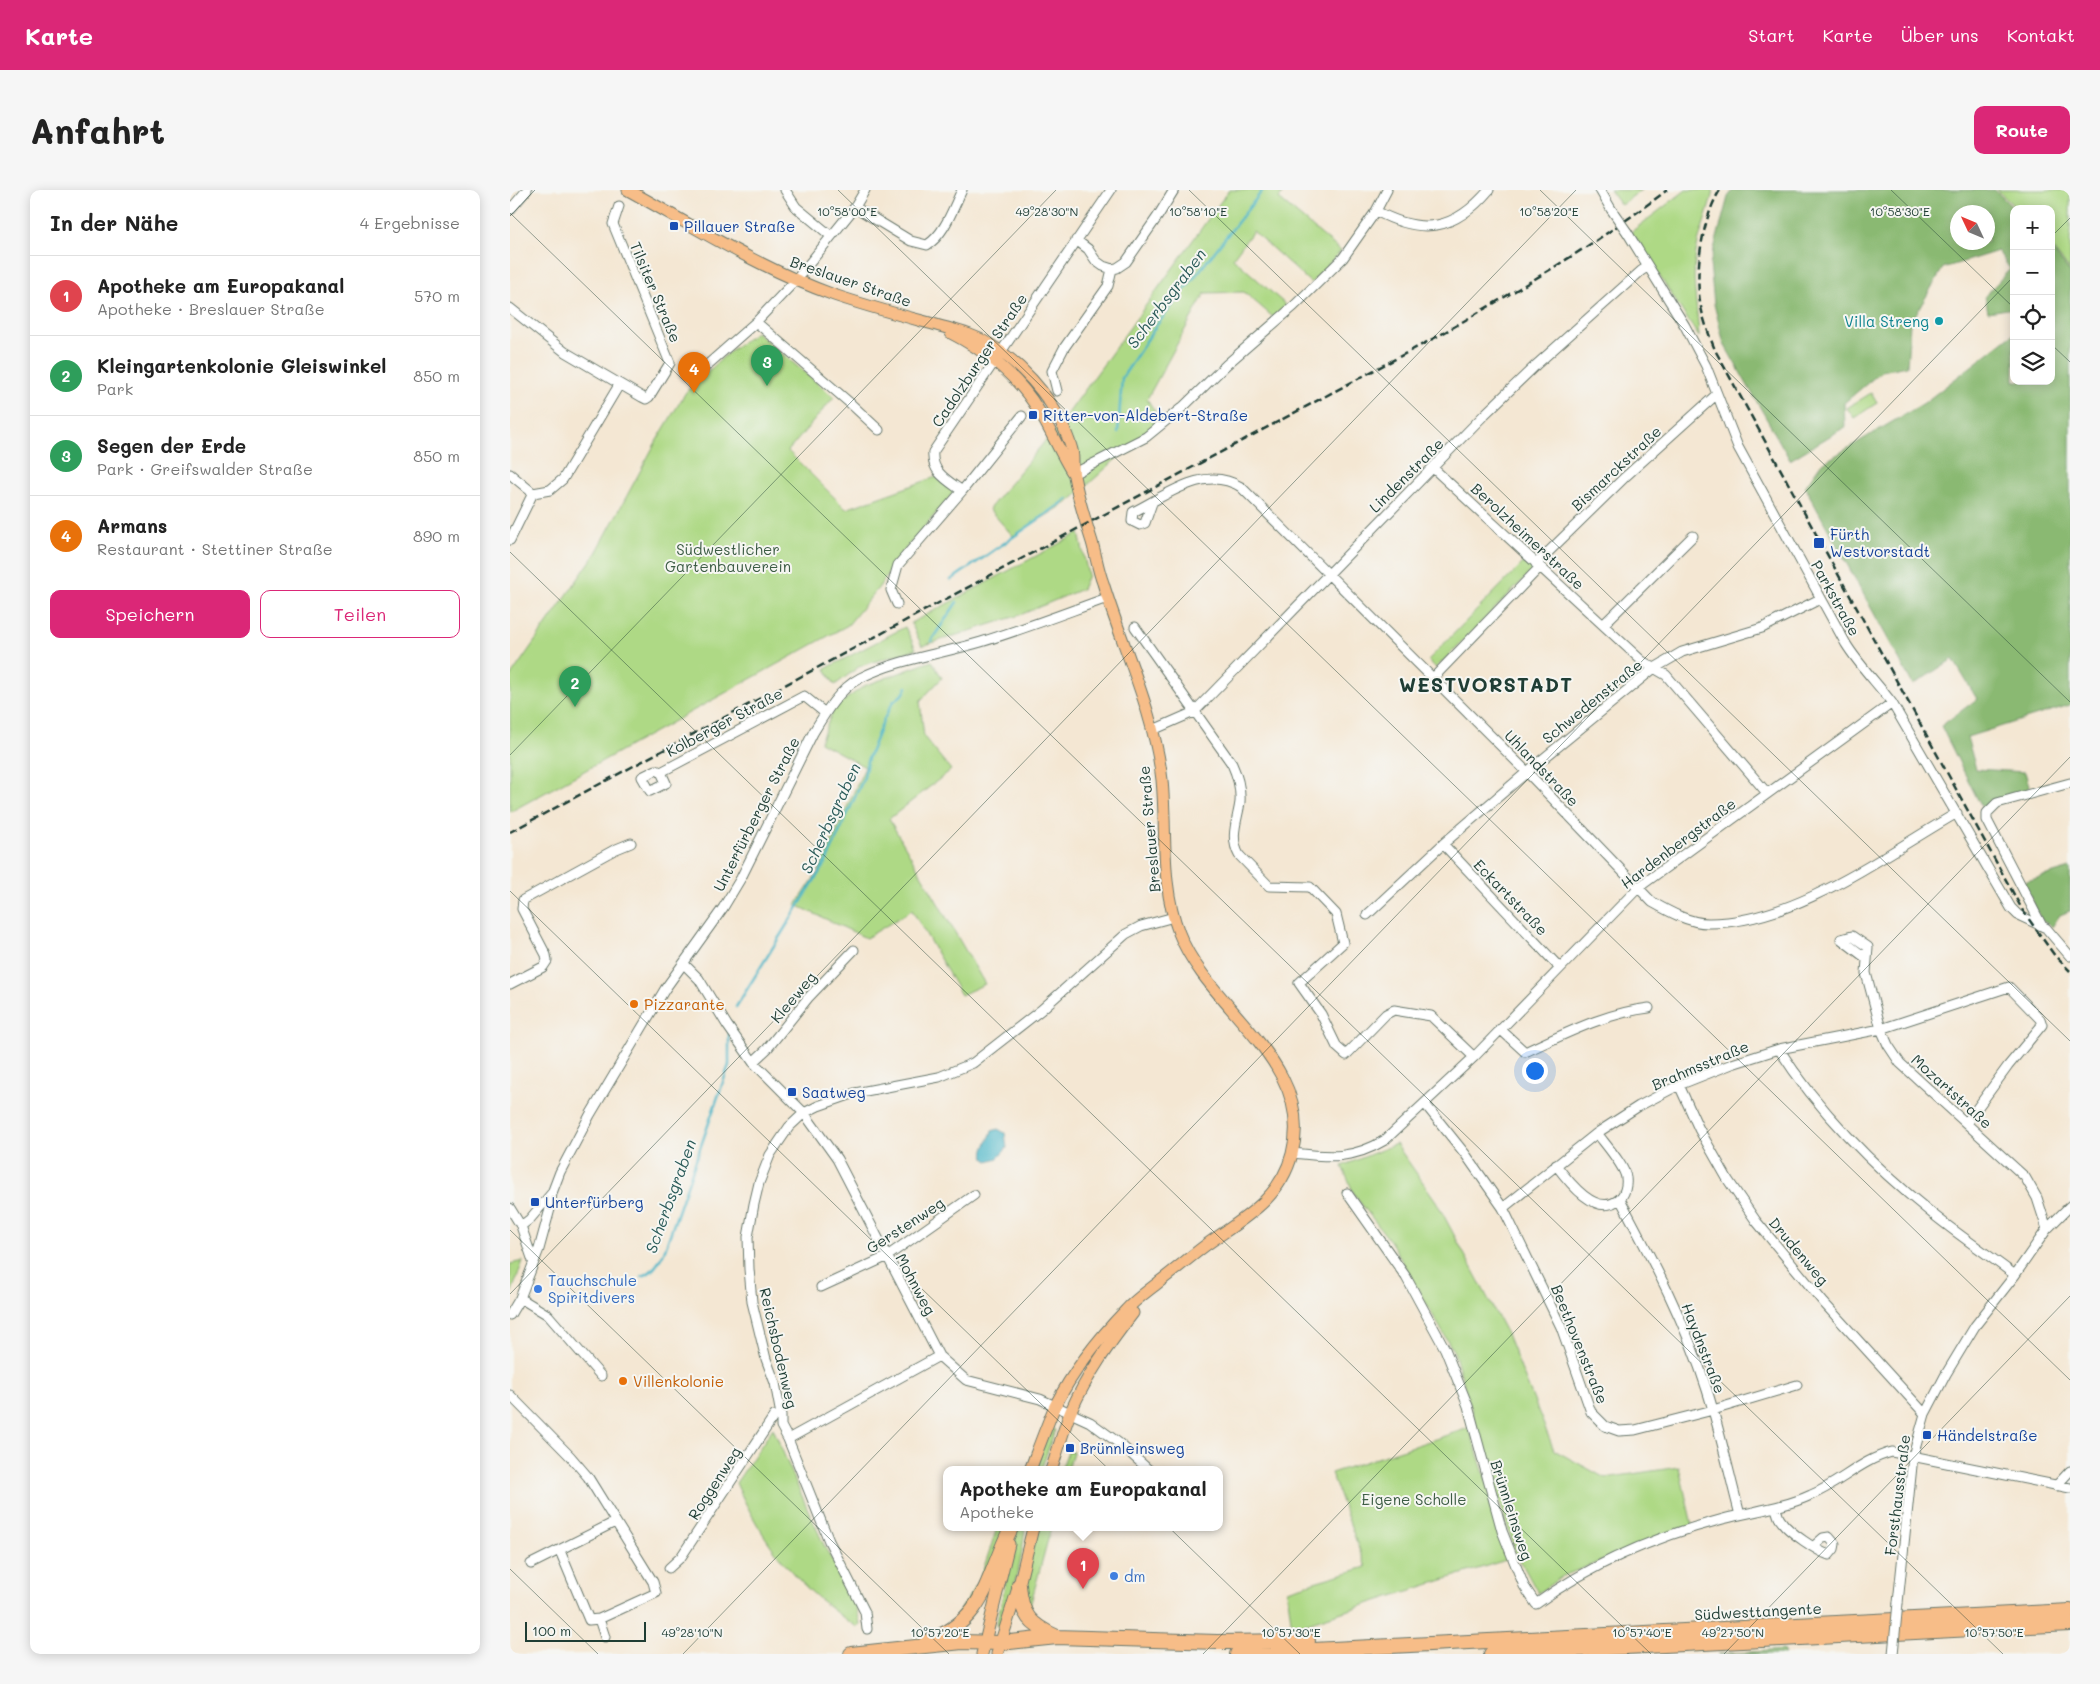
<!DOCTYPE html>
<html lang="de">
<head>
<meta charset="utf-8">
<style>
	:root { --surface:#fff; --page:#f6f6f6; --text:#222; --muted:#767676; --line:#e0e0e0; --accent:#db2777 }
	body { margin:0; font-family:Mali,sans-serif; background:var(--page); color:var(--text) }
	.controls { position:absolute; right:15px; top:15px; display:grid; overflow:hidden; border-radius:10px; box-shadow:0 2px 12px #0003 }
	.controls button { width:45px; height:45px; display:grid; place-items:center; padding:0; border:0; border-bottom:1px solid var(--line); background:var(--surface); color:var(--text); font:25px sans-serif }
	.compass { position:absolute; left:1440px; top:15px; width:45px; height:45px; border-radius:50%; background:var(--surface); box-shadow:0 2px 12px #0003; rotate:314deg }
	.scale { position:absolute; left:15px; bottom:12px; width:121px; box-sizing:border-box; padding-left:5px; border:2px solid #1f3d34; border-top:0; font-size:14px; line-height:18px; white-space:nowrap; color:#1f3d34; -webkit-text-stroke:4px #f6f6f2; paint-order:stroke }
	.you { position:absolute; left:1024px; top:880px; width:18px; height:18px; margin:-12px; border:4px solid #fff; border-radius:50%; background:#1a73e8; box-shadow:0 0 0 8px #1a73e833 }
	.badge { display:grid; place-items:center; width:32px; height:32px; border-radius:50%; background:var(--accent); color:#fff; font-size:16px; font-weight:700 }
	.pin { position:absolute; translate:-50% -41px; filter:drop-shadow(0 1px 2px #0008) }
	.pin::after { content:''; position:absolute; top:26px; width:18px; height:15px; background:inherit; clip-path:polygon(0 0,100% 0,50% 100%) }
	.popup { position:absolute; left:433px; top:1276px; width:280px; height:65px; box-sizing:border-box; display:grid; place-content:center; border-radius:10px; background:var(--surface); filter:drop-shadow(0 1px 4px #0005); font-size:16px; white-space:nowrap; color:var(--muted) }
	.popup b { font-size:19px; color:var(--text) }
	.popup::after { content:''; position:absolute; left:50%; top:100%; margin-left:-10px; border:10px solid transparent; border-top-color:var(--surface) }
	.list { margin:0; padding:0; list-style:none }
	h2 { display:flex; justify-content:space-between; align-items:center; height:65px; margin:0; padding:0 20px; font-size:21px }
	h2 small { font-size:16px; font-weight:400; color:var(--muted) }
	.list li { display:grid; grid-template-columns:32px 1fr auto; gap:15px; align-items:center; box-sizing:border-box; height:80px; padding:0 20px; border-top:1px solid var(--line) }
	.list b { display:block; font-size:19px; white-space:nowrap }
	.list p { margin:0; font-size:16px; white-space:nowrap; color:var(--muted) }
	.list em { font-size:16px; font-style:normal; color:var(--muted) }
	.actions { display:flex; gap:10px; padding:15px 20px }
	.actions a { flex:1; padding:11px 0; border:1px solid var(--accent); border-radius:10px; text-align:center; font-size:18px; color:var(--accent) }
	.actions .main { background:var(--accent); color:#fff }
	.icon { flex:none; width:28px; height:28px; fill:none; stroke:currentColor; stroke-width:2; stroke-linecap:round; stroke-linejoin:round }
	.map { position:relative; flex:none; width:1560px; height:1464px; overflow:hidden; border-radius:10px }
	header { display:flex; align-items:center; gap:30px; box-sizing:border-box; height:70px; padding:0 25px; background:var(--accent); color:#fff }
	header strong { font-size:24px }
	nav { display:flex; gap:28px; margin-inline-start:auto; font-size:18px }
	.intro { display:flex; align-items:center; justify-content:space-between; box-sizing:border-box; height:120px; padding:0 30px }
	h1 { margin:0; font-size:35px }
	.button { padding:12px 22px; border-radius:10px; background:var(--accent); color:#fff; font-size:18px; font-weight:700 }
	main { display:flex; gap:30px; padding:0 30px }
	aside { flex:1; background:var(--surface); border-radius:10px; box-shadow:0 2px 12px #0003 }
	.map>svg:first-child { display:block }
	.green { fill:#aed985; stroke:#668b5c }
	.forest { fill:#8ab972; stroke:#547b53; fill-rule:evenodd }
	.water { fill:#4ab5c7; stroke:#34797e }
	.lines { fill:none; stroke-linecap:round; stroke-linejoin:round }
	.stream { stroke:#4ab5c7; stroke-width:2.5 }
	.minor-casing { stroke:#6a786c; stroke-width:11 }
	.major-casing { stroke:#6a786c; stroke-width:13 }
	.highway-casing { stroke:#6a786c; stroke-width:16 }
	.minor { stroke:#fff; stroke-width:9 }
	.major { stroke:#f7bd88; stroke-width:11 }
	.highway { stroke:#f7bd88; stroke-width:14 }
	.rail { stroke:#1f3d34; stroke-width:2.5; stroke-dasharray:8 4; stroke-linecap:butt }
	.minor-bridge-casing { stroke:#6a786c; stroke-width:11; stroke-linecap:butt }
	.minor-bridge { stroke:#fff; stroke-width:9 }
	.ticks { fill:none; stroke:#1f3d34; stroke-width:1; stroke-opacity:0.45 }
	.transit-dot { fill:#1a4fb4; stroke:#f6f6f2; stroke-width:2 }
	.culture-dot { fill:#0f9aa8; stroke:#f6f6f2; stroke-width:2 }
	.food-dot { fill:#e8710a; stroke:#f6f6f2; stroke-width:2 }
	.shop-dot { fill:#3f7fe0; stroke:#f6f6f2; stroke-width:2 }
	.labels { text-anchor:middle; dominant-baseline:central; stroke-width:4; stroke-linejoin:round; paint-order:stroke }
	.transit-label { font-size:15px; fill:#164399; stroke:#f6f6f2; text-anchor:start }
	.street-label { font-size:15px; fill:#1f3d34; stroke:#f6f6f2 }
	.culture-label { font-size:15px; fill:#0d838f; stroke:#f6f6f2; text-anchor:end }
	.park-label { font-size:15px; fill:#3c5c44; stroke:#f6f6f2 }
	.food-label { font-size:15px; fill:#c56008; stroke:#f6f6f2; text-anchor:start }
	.shop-label { font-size:15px; fill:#366cbe; stroke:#f6f6f2; text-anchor:start }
	.water-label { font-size:16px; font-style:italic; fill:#2a5b59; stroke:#f6f6f2 }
	.district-label { font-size:20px; font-weight:bold; letter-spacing:1px; fill:#1f3d34; stroke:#f6f6f2 }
	.ticks-label { font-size:12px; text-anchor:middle; fill:#1f3d34; stroke:#f6f6f2; stroke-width:4; stroke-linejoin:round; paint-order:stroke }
</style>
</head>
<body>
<header>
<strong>Karte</strong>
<nav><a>Start</a><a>Karte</a><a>Über uns</a><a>Kontakt</a></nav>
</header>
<div class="intro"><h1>Anfahrt</h1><a class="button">Route</a></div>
<main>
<aside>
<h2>In der Nähe<small>4 Ergebnisse</small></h2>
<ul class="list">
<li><span class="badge" style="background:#e0444e">1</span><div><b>Apotheke am Europakanal</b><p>Apotheke · Breslauer Straße</p></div><em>570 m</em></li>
<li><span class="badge" style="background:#2e9e5b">2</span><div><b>Kleingartenkolonie Gleiswinkel</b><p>Park</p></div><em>850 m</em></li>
<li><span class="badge" style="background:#2e9e5b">3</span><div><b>Segen der Erde</b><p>Park · Greifswalder Straße</p></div><em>850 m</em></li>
<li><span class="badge" style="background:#e8710a">4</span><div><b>Armans</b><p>Restaurant · Stettiner Straße</p></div><em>890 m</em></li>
</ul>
<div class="actions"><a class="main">Speichern</a><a>Teilen</a></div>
</aside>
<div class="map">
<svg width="1560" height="1464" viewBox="0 0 1560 1464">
	<rect width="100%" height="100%" fill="#f6f6f2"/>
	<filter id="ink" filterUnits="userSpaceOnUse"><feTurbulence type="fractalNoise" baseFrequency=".02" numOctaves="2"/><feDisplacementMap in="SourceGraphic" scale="10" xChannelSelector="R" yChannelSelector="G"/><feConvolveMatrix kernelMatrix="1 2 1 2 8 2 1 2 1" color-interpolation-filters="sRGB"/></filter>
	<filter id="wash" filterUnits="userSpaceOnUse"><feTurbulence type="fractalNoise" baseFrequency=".0096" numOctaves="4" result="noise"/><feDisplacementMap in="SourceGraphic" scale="20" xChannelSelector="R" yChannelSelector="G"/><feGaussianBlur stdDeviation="1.12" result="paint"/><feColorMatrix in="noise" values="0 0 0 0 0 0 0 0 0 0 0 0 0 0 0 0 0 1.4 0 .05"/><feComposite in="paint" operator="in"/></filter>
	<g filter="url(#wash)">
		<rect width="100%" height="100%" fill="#f4e7d3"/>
		<path class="green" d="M719 0H774L769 9 831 61 801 93 743 41 723 68 776 115 763 127 734 102 695 103 637 209 650 229 560 311 503 346 479 319 559 222Z
			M1100 0H1131L1111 15Z
			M1176 0H1203C1199 24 1187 46 1185 70 1182 91 1188 125 1189 147L1121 42Z
			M1487 0H1560V80L1541 57V19H1507Z
			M246 142 324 207 278 261 336 319 426 287 445 301 392 363 369 397 338 435 0 622V487L86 363 147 250 176 202 219 162Z
			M1361 203 1367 213 1344 228 1337 218Z
			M569 343 578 385 572 399 510 425 412 456 401 433Z
			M1015 371 1024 379 926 478 918 470Z
			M395 437 406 459 350 476 325 495 315 479Z
			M422 471 432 488 410 511 414 547 441 580 379 629 475 794 451 805 402 720 356 748 286 715 308 682 355 577 310 552 324 518 354 496Z
			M886 954 926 1011 997 1144 1044 1260 1095 1288 1169 1277 1182 1335 1053 1386 1028 1403 1005 1361 944 1162 881 1052 845 1006 832 976Z
			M13 1071 0 1107V1074Z
			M263 1238C279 1277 296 1316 314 1355 326 1380 347 1407 350 1435L347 1437C289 1399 254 1356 226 1293Z
			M541 1238 545 1240 531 1280H524Z
			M959 1238 1002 1368 782 1438 777 1400 856 1377 821 1283Z
			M558 1261 563 1262 558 1280H551Z
			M487 1338H495L475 1394 449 1428 447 1425 470 1389Z
			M528 1338H541L519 1420 514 1393Z
			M507 1340H515L511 1368 494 1436H486Z"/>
		<path class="forest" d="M1223 0H1485L1504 19V118L1478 122 1475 106 1500 79 1488 61 1433 78 1400 134 1397 176 1372 181 1334 213 1335 237 1280 270 1214 154 1204 114 1200 74 1218 7ZM1478 22V52H1448V22Z
			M1541 59 1560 82V515L1457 547 1466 579 1515 582 1520 599 1472 618 1431 536 1467 509 1443 469 1403 495 1295 297 1311 274 1414 213 1504 143V191H1541Z
			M1560 678V721L1550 725 1542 737 1531 730 1514 692Z
			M1273 1460 1275 1464H1208Z"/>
		<path class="water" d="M488 939 495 943 497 958 488 968 478 971 474 968C471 959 480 949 482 941Z"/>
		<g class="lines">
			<path class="stream" d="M608 242 612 188 646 136 753 0
				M441 390 558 309
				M421 451 447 412
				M226 817 317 670 354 587 357 571 373 531 383 512 394 503 397 497
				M132 1086C143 1083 149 1072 154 1062L219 875V844"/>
		</g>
	</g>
	<g filter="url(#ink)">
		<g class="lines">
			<g class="minor-casing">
				<path id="minor" d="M275 0 286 17 321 46
					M1090 0 1101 19
					M345 17 401 51 417 55C435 44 443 18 452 0
					M0 20 17 0
					M866 21C913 46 945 40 979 0
					M1117 42 1175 136 1196 176 1228 257 1336 454C1349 475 1367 493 1382 513L1501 718 1508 725 1536 738 1560 766
					M566 50 578 59 586 71 593 76 602 79 607 78 616 72 648 26 664 0
					M0 118 55 162 132 207 136 209 139 207 160 173 103 34 109 16
					M246 132 341 214 369 240
					M187 184 246 132 286 90 345 17 355 0
					M547 201 542 181 554 158 598 96 602 79
					M923 278 1132 471 1156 485 1257 603
					M0 284 23 303
					M563 284 636 247 674 216 716 175 784 116 833 68 866 21 877 0
					M452 301C437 290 421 282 423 262L601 0
					M642 313 635 333 630 335 622 331 623 322C656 306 694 274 731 297L1017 582 1142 712C1158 721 1179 733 1198 733 1284 734 1375 664 1447 623
					M0 350 23 303 40 300 53 289 109 195
					M1026 374 1115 287 1207 204
					M387 414 381 400 388 375 452 301 512 226
					M1094 434 1183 346
					M625 437 722 574C727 585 731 598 730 612 728 629 719 647 729 665L759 696 800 697 826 724 833 753 789 793 811 824 827 857 836 865 876 824 884 820 921 826 964 867
					M924 487 1030 377
					M643 540 684 522 975 224 1026 175 1131 81 1137 77
					M151 582 156 593 140 601 132 587 146 580 151 582 294 506 315 523
					M933 654 1050 778
					M857 725 933 654 1017 582 1143 479 1172 462 1252 438 1310 409
					M1532 736 1477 630V623L1487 613 1560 593
					M1356 768 1331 749 1342 746 1358 757 1356 783 1371 839 1378 855 1390 873 1515 987 1527 1008 1537 1039
					M174 774 189 789 217 835 243 872 294 923 327 969 429 1166 456 1190 530 1209 580 1232 610 1254 639 1280
					M0 794 33 777 37 771 36 765 12 719 13 710 104 660 121 653
					M990 839 1015 862C1055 844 1095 823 1139 818
					M1269 859C1307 919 1364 977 1419 1021 1447 1044 1477 1064 1505 1085
					M243 872 257 859 298 808 344 760
					M1169 895 1189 939 1218 990 1246 1031 1314 1113 1415 1224
					M915 914 956 965 993 1018 1051 1137 1081 1222 1095 1236 1109 1241 1125 1240 1203 1220 1287 1195
					M782 963C819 967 842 970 875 950L964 867 1129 697 1382 513
					M1046 975C1058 991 1087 1029 1109 1009 1115 1005 1117 995 1116 988 1115 976 1095 954 1087 943
					M837 1003 896 1087 935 1159 958 1216 992 1341 1014 1396 1026 1414C1081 1374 1148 1346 1213 1329 1242 1321 1273 1318 1301 1305 1330 1293 1351 1270 1382 1262L1560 1298
					M1110 1009C1143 1071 1176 1133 1197 1200 1210 1241 1219 1283 1230 1325
					M0 1018 11 1036 23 1071
					M993 1018 1087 943 1129 916 1169 895 1222 874 1269 859 1371 839 1499 797 1530 829 1532 835 1498 876 1457 932
					M11 1036 20 1029 42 1003
					M311 1097 376 1067 464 1005
					M10 1108 38 1125 91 1186
					M0 1125 10 1108 29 1059 40 1019 42 1003 50 982 80 925 155 799 213 718 231 688 303 543C315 523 329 499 350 488 387 469 431 464 471 452 514 439 555 423 597 408
					M0 1205 60 1266 78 1287 143 1392 146 1403 89 1429
					M278 1249 429 1166
					M1546 1296 1560 1281
					M1266 1317C1267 1323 1268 1328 1272 1332 1279 1342 1307 1361 1319 1365L1324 1359 1325 1354 1319 1347 1313 1348 1304 1356
					M50 1361 79 1430 89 1429 95 1447
					M21 1374 105 1332
					M159 1378 171 1367 264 1226 271 1225
					M1388 1413 1403 1266 1415 1224 1436 1184 1465 1136 1505 1085 1537 1039 1560 1016
					M357 1439 355 1422 319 1351 278 1249 271 1236V1225L265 1193 256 1169 242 1112 239 1079 238 1047 244 1014 249 993 260 965 279 937 294 923 308 916 345 903 429 887 463 873 531 820 616 744 631 736 664 727"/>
			</g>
			<g class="major-casing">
				<path id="major" d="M118 0C185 37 251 79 324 105 356 116 390 125 423 134 443 140 461 143 479 154 510 173 538 203 553 236 556 243 560 252 562 260 564 268 562 277 564 286 568 308 575 330 582 352 586 366 588 380 593 393 613 459 644 520 652 590 657 642 650 694 669 743 698 819 806 872 782 964 770 1010 732 1029 696 1055 680 1067 665 1080 649 1092 638 1101 626 1109 616 1120 589 1148 563 1181 545 1216 536 1237 528 1259 520 1280
					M441 143C476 161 508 186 529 221 541 241 550 262 562 282
					M541 1280C548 1261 553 1240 561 1221 577 1185 599 1154 623 1123
					M472 1464 499 1354
					M487 1464 509 1395 523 1338"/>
			</g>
			<g class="highway-casing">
				<path id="highway" d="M509 1395C511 1425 520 1435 547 1447
					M416 1452C476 1430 476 1388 501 1338
					M341 1464 452 1452 491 1453 547 1447 707 1452 798 1451
					M727 1464 1560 1421
					M981 1464 1560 1434"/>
			</g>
			<use href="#minor" class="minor"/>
			<use href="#major" class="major"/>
			<use href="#highway" class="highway"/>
			<path class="rail" d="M1210 0C1192 29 1185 79 1190 112 1193 129 1199 145 1205 160L1513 721 1545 766 1560 781
				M0 642 930 145C1008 99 1086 55 1157 0"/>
			<g class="minor-bridge-casing">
				<path id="minor-bridge" d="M1101 19 1117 42
					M1383 1464 1388 1413"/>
			</g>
			<use href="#minor-bridge" class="minor-bridge"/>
		</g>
	</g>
	<path class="ticks" d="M328 0 1560 1190M679 0 1560 851M1030 0 1560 512M1381 0 1504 118M0 23 1493 1464M0 26 25 0M1541 47 1560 28M1541 154 1560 172M0 362 1141 1464M0 565 546 0M0 701 790 1464M0 1040 439 1464M0 1104 1066 0M0 1379 88 1464M173 1464 1504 86M693 1464 1560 567M1214 1464 1560 1106"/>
	<g class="transit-dot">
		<rect x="159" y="31" width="10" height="10" rx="2.5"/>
		<rect x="518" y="220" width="10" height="10" rx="2.5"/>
		<rect x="1303" y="347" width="12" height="12" rx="2.5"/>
		<rect x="277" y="897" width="10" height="10" rx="2.5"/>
		<rect x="20" y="1007" width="10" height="10" rx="2.5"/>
		<rect x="1412" y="1240" width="10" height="10" rx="2.5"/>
		<rect x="555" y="1253" width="10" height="10" rx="2.5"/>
	</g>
	<circle class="culture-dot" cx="1429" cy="131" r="5"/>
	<g class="food-dot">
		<circle cx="124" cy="814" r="5"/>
		<circle cx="113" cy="1191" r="5"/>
	</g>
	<g class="shop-dot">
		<circle cx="28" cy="1099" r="5"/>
		<circle cx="604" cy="1386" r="5"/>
	</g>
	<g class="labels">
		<g class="transit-label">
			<text x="174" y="36">Pillauer Straße</text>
			<text x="533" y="225">Ritter-von-Aldebert-Straße</text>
			<text x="1320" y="344">Fürth<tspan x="1320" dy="17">Westvorstadt</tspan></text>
			<text x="292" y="902">Saatweg</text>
			<text x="35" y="1012">Unterfürberg</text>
			<text x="1427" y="1245">Händelstraße</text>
			<text x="570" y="1258">Brünnleinsweg</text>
		</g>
		<g class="street-label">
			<text transform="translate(341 91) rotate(19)">Breslauer Straße</text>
			<text transform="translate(146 102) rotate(67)">Tilsiter Straße</text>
			<text transform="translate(469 170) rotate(-56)">Cadolzburger Straße</text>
			<text transform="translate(1106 278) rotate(-43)">Bismarckstraße</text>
			<text transform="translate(896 285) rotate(-45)">Lindenstraße</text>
			<text transform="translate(1018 346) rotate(43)">Berolzheimerstraße</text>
			<text transform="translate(1326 408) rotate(61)">Parkstraße</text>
			<text transform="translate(1082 511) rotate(-39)">Schwedenstraße</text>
			<text transform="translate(214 532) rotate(-28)">Kolberger Straße</text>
			<text transform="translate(1032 578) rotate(46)">Uhlandstraße</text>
			<text transform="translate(246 624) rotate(-63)">Unterfürberger Straße</text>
			<text transform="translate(639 639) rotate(-95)">Breslauer Straße</text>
			<text transform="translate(1168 653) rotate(-37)">Hardenbergstraße</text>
			<text transform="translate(1001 707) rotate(46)">Eckartstraße</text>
			<text transform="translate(283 807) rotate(-50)">Kleeweg</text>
			<text transform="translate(1190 875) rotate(-23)">Brahmsstraße</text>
			<text transform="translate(1442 901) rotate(42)">Mozartstraße</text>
			<text transform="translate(395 1035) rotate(-33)">Gerstenweg</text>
			<text transform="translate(1289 1061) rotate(50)">Drudenweg</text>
			<text transform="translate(406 1094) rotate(62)">Mohnweg</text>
			<text transform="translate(1070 1154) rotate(68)">Beethovenstraße</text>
			<text transform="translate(269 1158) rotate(77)">Reichsbodenweg</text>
			<text transform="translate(1194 1158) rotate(69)">Haydnstraße</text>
			<text transform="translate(204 1293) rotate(-57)">Roggenweg</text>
			<text transform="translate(1387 1305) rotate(-83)">Forsthausstraße</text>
			<text transform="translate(1002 1320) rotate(72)">Brünnleinsweg</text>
			<text transform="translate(1248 1421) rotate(-3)">Südwesttangente</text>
		</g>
		<g class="culture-label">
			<text x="1419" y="131">Villa Streng</text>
		</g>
		<g class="park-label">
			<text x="218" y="359">Südwestlicher<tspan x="218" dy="17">Gartenbauverein</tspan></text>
			<text x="904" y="1309">Eigene Scholle</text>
		</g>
		<g class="food-label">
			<text x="134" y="814">Pizzarante</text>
			<text x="123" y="1191">Villenkolonie</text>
		</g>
		<g class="shop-label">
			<text x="38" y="1090">Tauchschule<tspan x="38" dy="17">Spiritdivers</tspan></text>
			<text x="614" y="1386">dm</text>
		</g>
		<g class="water-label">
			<text transform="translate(656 108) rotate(-53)">Scherbsgraben</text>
			<text transform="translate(320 628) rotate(-65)">Scherbsgraben</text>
			<text transform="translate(160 1006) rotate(-70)">Scherbsgraben</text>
		</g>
		<g class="district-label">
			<text x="976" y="494">WESTVORSTADT</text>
		</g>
	</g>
	<g class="ticks-label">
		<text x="1390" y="26">10°58'30"E</text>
		<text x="337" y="26">10°58'00"E</text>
		<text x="688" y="26">10°58'10"E</text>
		<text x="1039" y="26">10°58'20"E</text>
		<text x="537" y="26">49°28'30"N</text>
		<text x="182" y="1447">49°28'10"N</text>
		<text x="1223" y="1447">49°27'50"N</text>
		<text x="430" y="1447">10°57'20"E</text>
		<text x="781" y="1447">10°57'30"E</text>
		<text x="1132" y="1447">10°57'40"E</text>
		<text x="1484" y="1447">10°57'50"E</text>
	</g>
</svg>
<div class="controls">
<button>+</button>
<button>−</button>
<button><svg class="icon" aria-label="locate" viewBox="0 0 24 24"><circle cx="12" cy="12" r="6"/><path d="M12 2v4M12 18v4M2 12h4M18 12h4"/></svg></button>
<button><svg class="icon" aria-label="layers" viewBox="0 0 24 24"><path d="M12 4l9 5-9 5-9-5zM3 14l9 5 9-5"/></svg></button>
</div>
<svg class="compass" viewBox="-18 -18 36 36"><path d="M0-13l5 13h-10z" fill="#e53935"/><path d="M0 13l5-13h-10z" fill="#767676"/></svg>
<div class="scale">100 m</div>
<div class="you"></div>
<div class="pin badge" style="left:573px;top:1399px;background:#e0444e">1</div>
<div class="popup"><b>Apotheke am Europakanal</b>Apotheke</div>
<div class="pin badge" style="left:65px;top:517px;background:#2e9e5b">2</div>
<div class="pin badge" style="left:257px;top:196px;background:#2e9e5b">3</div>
<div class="pin badge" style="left:184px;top:203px;background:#e8710a">4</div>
</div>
</main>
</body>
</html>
